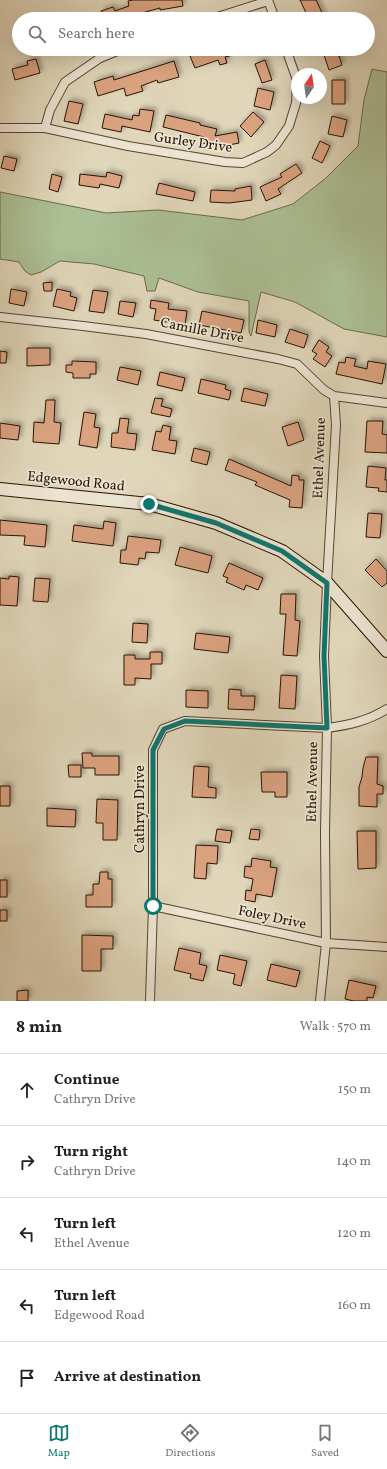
<!DOCTYPE html>
<html lang="en">
<head>
<meta charset="utf-8">
<style>
	:root { --surface:#fff; --page:#f6f6f6; --text:#202124; --muted:#757577; --line:#e0e0e0; --accent:#0f766e }
	body { margin:0; font-family:Vollkorn,serif; background:var(--page); color:var(--text) }
	.compass { position:absolute; left:291px; top:68px; width:36px; height:36px; border-radius:50%; background:var(--surface); box-shadow:0 4px 16px #0002; rotate:13deg }
	.stop { position:absolute; width:12px; height:12px; margin:-9px; border:3px solid #0f766e; border-radius:50%; background:#fff }
	.stop.end { background:#0f766e; border-color:#fff; box-shadow:0 1px 4px #0008 }
	.list { margin:0; padding:0; list-style:none }
	h2 { display:flex; justify-content:space-between; align-items:center; height:52px; margin:0; padding:0 16px; font-size:17px }
	h2 small { font-size:13px; font-weight:400; color:var(--muted) }
	.list li { display:grid; grid-template-columns:26px 1fr auto; gap:12px; align-items:center; box-sizing:border-box; height:72px; padding:0 16px; border-top:1px solid var(--line) }
	.list b { display:block; font-size:15px; white-space:nowrap }
	.list p { margin:0; font-size:13px; white-space:nowrap; color:var(--muted) }
	.list em { font-size:13px; font-style:normal; color:var(--muted) }
	.icon { flex:none; width:22px; height:22px; fill:none; stroke:currentColor; stroke-width:2; stroke-linecap:round; stroke-linejoin:round }
	.map { position:relative; flex:none; width:387px; height:1001px; overflow:hidden }
	.search { position:absolute; background:var(--surface); box-shadow:0 4px 16px #0002; left:12px; right:12px; top:12px; height:44px; display:flex; align-items:center; gap:10px; box-sizing:border-box; padding:0 14px; border-radius:22px; color:var(--muted); font-size:15px }
	.sheet { height:412px; background:var(--surface) }
	nav { display:flex; justify-content:space-around; align-items:center; box-sizing:border-box; height:56px; border-top:1px solid var(--line); background:var(--surface); font-size:11px; color:var(--muted) }
	nav a { display:grid; justify-items:center; gap:2px }
	nav .on { color:var(--accent) }
	.map>svg:first-child { display:block }
	.green { fill:#acbf95; stroke:#6a6a4b }
	.building { fill:#dba280; stroke:#281401; filter:url(#shadow) }
	.lines { fill:none; stroke-linecap:round; stroke-linejoin:round }
	.street-casing { stroke:#56442f; stroke-width:10 }
	.secondary-casing { stroke:#281401; stroke-width:14 }
	.street { stroke:#ebe4d2; stroke-width:8 }
	.secondary { stroke:#ebe4d2; stroke-width:12 }
	.route { stroke:#0f766e; stroke-width:5 }
	.labels { text-anchor:middle; dominant-baseline:central; stroke-width:3.5; stroke-linejoin:round; paint-order:stroke }
	.street-label { font-size:14px; fill:#281401; stroke:#ebe4d2 }
</style>
</head>
<body>
<div class="map">
<svg width="387" height="1001" viewBox="0 0 387 1001">
	<defs>
		<filter id="shadow"><feDropShadow dx="3" dy="-3" stdDeviation="2" flood-color="#0004"/></filter>
	</defs>
	<rect width="100%" height="100%" fill="#e0d6ba"/>
	<filter id="stains"><feTurbulence type="fractalNoise" baseFrequency=".005" numOctaves="4"/><feColorMatrix values="0 0 0 0 .2 0 0 0 0 .09 0 0 0 0 .02 0 0 0 .5 -.17"/></filter>
	<radialGradient id="worn" r=".72"><stop offset=".6" stop-color="#630" stop-opacity="0"/><stop offset="1" stop-color="#630" stop-opacity=".3"/></radialGradient>
	<path class="green" d="M372 69 387 72V337L344 329 295 302 261 292 251 336 249 332V301L198 292 159 278 155 291H147L144 276 94 264 60 261 41 272 31 275 25 271 19 262 0 259V192L106 213 158 210 242 220 293 204 326 178 358 146 364 100Z"/>
	<path class="building" d="M133 0H182L183 6 160 10V8L120 19H104L101 11 113 7 115 11 129 6 128 1Z
		M300 0H316L325 19H309Z
		M210 49H231L233 55 225 57 227 63 220 65 218 60 195 68 190 56Z
		M331 49H359V52L339 56 342 65 329 70 323 52Z
		M36 59 40 73 15 80 12 69 28 65 27 61Z
		M265 60 272 80 262 83 255 64Z
		M174 61 179 77 158 83 157 80 141 86 143 91 126 96 124 88 98 96 94 82 113 76 114 80Z
		M332 80H345V104H332Z
		M258 88 274 92 270 110 254 106Z
		M69 101 83 104 78 124 64 121Z
		M140 109 154 111 150 132 122 126 121 132 102 128 105 114 132 120 133 115 139 116Z
		M253 112 264 122 251 137 240 126Z
		M166 115 200 123V125L217 129 215 136 237 132 239 143 219 147 202 143 204 137 163 127Z
		M332 116 347 120 343 137 328 134Z
		M320 141 330 146 322 163 312 158Z
		M4 156 17 159 14 171 1 168Z
		M296 164 302 173 278 189 281 194 266 201 260 187 282 177 280 174Z
		M107 172 122 176 119 188 100 184 99 188 79 185 80 174 106 177Z
		M52 174 62 177 58 192 49 189Z
		M159 183 195 192 193 201 156 194Z
		M251 186 252 200 229 203 210 202 211 190 235 191V189Z
		M52 282V291H44L43 283Z
		M11 289 27 292 24 306 9 303Z
		M57 289 71 292 70 296 77 298 74 311 53 306Z
		M93 290 108 292 104 313 89 311Z
		M151 300 169 303 168 309 187 311 185 325 154 320 156 309 150 308Z
		M120 301 136 303 133 317 118 314Z
		M202 311 244 320 241 333 199 325Z
		M258 320 277 325 275 337 256 333Z
		M290 329 308 335 304 348 285 342Z
		M319 340 329 347 326 352 332 356 325 367 313 359 317 354 312 351Z
		M27 348H50V365L27 366Z
		M0 351 7 352 6 363H0Z
		M346 357 356 359 354 366 367 369 368 361 386 364 382 384 336 374 339 362 345 363Z
		M72 361 96 362V374H90V378H73V373L66 372V365H72Z
		M120 367 141 371 138 385 117 380Z
		M160 372 185 378 182 391 157 385Z
		M201 379 226 385 225 389 231 391 229 400 198 393Z
		M244 388 268 394 265 406 241 401Z
		M155 398 163 399 161 406 172 409 170 417 151 413Z
		M46 400H55L54 422 61 423 59 444 33 442 34 422 44 423Z
		M84 412 96 414 94 427 100 428 97 448 79 445Z
		M120 418 129 419 127 433 137 434 135 450 111 447 112 433H118Z
		M367 421H383L382 434 387 435V453L365 452Z
		M298 422 304 440 288 446 282 427Z
		M0 423 20 426 18 440 0 438Z
		M163 425 171 427 169 440 177 441 175 454 152 450 156 431 161 432Z
		M194 448 210 452 207 465 191 461Z
		M229 459 291 486 292 475 299 476V480H304L302 508 289 507 290 500 255 485 257 482 225 470Z
		M368 466 386 468 385 480H387V492L378 491 379 488 366 487Z
		M368 513 382 514 380 538 366 537Z
		M0 520 47 525 45 547 24 545 25 536 0 535Z
		M104 521 116 523 113 546 72 541 74 525 103 529Z
		M128 536 161 540 159 553 146 552 145 559 139 558 138 565 120 563 121 550H126Z
		M180 547 212 556 208 573 175 565Z
		M376 559 387 571V583L382 587 365 570Z
		M229 563 263 578 258 590 246 585 244 590 226 582 228 578 223 576Z
		M9 576 19 577 17 606 0 605V578L9 579Z
		M35 578 50 579 48 602 33 601Z
		M281 594H296L295 620 300 621 297 656 283 655 286 614H280Z
		M133 623 148 624 147 643 132 642Z
		M196 633 230 637 228 653 194 649Z
		M150 652H162V664H151V679L135 678V685H124V655H135V659H150Z
		M281 675 297 676 295 709 279 708Z
		M229 689 241 690V696H255L254 710 228 709Z
		M186 690 208 691V708L186 707Z
		M82 753H92V756H119V775H95V768H83Z
		M366 757H378L377 784 383 786V794H377V807L359 806V787L362 777 363 768Z
		M68 765H81V777H69Z
		M194 766 209 767 208 787 216 788V798L192 797Z
		M261 772H287V797H275V792H262Z
		M0 786H10V806H0Z
		M97 799 118 800 117 840H103V823H96Z
		M47 808 76 810 75 827 47 826Z
		M217 829 232 831 230 843 215 841Z
		M251 829 260 830 259 840 249 839Z
		M357 831H376V868L358 869Z
		M196 845 218 846 217 864 207 863 206 879 194 878Z
		M252 858 271 861 270 867 277 868 272 897 256 894 255 902 245 900 246 890 251 891 253 879 244 877 245 866 251 867Z
		M100 872H108V879H112V907H86V895H93V884H99Z
		M0 880H7V897H0Z
		M0 910H7V921H0Z
		M82 935 113 936V949H101V971H82Z
		M179 948 201 953 199 964 207 966 203 981 190 978 191 974 174 970Z
		M220 955 247 961 241 986 233 984 235 974 217 970Z
		M271 964 300 971 296 987 267 980Z
		M349 980 376 986 373 998 367 997V1001H354L345 999Z
		M28 990V1001H17V991Z"/>
	<g class="lines">
		<g class="street-casing">
			<path id="street" d="M268 0 275 19
				M211 19 268 1
				M0 128H45L128 146 225 162 243 163 267 152 276 145 289 126 296 103 297 80 286 49
				M45 128 50 110 65 82 100 58 122 49
				M0 317 83 326 146 334 278 359 297 364 324 390 334 396 387 403
				M153 906 326 943 387 947
				M150 1001 153 906V750L163 729 185 721 327 728C349 725 368 721 387 709
				M320 1001 326 943 325 833 327 728 324 656 327 583 336 425 334 396"/>
		</g>
		<g class="secondary-casing">
			<path id="secondary" d="M0 489 149 504 216 523 282 551 327 583 387 651"/>
		</g>
		<use href="#street" class="street"/>
		<use href="#secondary" class="secondary"/>
	</g>
	<g class="lines">
		<path class="route" d="M149 504 216 523 282 551 327 583 324 656 327 728 185 721 164 729 153 750V906"/>
	</g>
	<g class="labels">
		<g class="street-label">
			<text transform="translate(193 143) rotate(8)">Gurley Drive</text>
			<text transform="translate(202 331) rotate(11)">Camille Drive</text>
			<text transform="translate(320 458) rotate(-88)">Ethel Avenue</text>
			<text transform="translate(76 482) rotate(6)">Edgewood Road</text>
			<text transform="translate(313 782) rotate(-89)">Ethel Avenue</text>
			<text transform="translate(140 809) rotate(-90)">Cathryn Drive</text>
			<text transform="translate(272 918) rotate(12)">Foley Drive</text>
		</g>
	</g>
	<rect width="100%" height="100%" filter="url(#stains)"/>
	<rect width="100%" height="100%" fill="url(#worn)"/>
</svg>
<svg class="compass" viewBox="-18 -18 36 36"><path d="M0-13l5 13h-10z" fill="#e53935"/><path d="M0 13l5-13h-10z" fill="#757577"/></svg>
<div class="stop" style="left:153px;top:906px"></div>
<div class="stop end" style="left:149px;top:504px"></div>
<div class="search"><svg class="icon" aria-label="search" viewBox="0 0 24 24"><circle cx="10" cy="10" r="6"/><path d="M15 15l6 6"/></svg>Search here</div>
</div>
<section class="sheet">
<h2>8 min<small>Walk · 570 m</small></h2>
<ul class="list">
<li><svg class="icon" aria-label="ahead" viewBox="0 0 24 24"><path d="M12 20V5M6 11l6-6 6 6"/></svg><div><b>Continue</b><p>Cathryn Drive</p></div><em>150 m</em></li>
<li><svg class="icon" aria-label="right" viewBox="0 0 24 24"><path d="M7 20v-9h11M14 6l5 5-5 5"/></svg><div><b>Turn right</b><p>Cathryn Drive</p></div><em>140 m</em></li>
<li><svg class="icon" aria-label="left" viewBox="0 0 24 24"><path d="M17 20v-9H6M10 6l-5 5 5 5"/></svg><div><b>Turn left</b><p>Ethel Avenue</p></div><em>120 m</em></li>
<li><svg class="icon" aria-label="left" viewBox="0 0 24 24"><path d="M17 20v-9H6M10 6l-5 5 5 5"/></svg><div><b>Turn left</b><p>Edgewood Road</p></div><em>160 m</em></li>
<li><svg class="icon" aria-label="arrive" viewBox="0 0 24 24"><path d="M6 21V4h12l-3 4 3 4H6"/></svg><div><b>Arrive at destination</b></div></li>
</ul>
</section>
<nav>
<a class="on"><svg class="icon" aria-label="map" viewBox="0 0 24 24"><path d="M3 6l6-2 6 2 6-2v14l-6 2-6-2-6 2zM9 4v14M15 6v14"/></svg>Map</a>
<a><svg class="icon" aria-label="directions" viewBox="0 0 24 24"><path d="M12 3l9 9-9 9-9-9zM9 14v-3h6M13 9l2 2-2 2"/></svg>Directions</a>
<a><svg class="icon" aria-label="saved" viewBox="0 0 24 24"><path d="M7 4h10v16l-5-4-5 4z"/></svg>Saved</a>
</nav>
</body>
</html>
